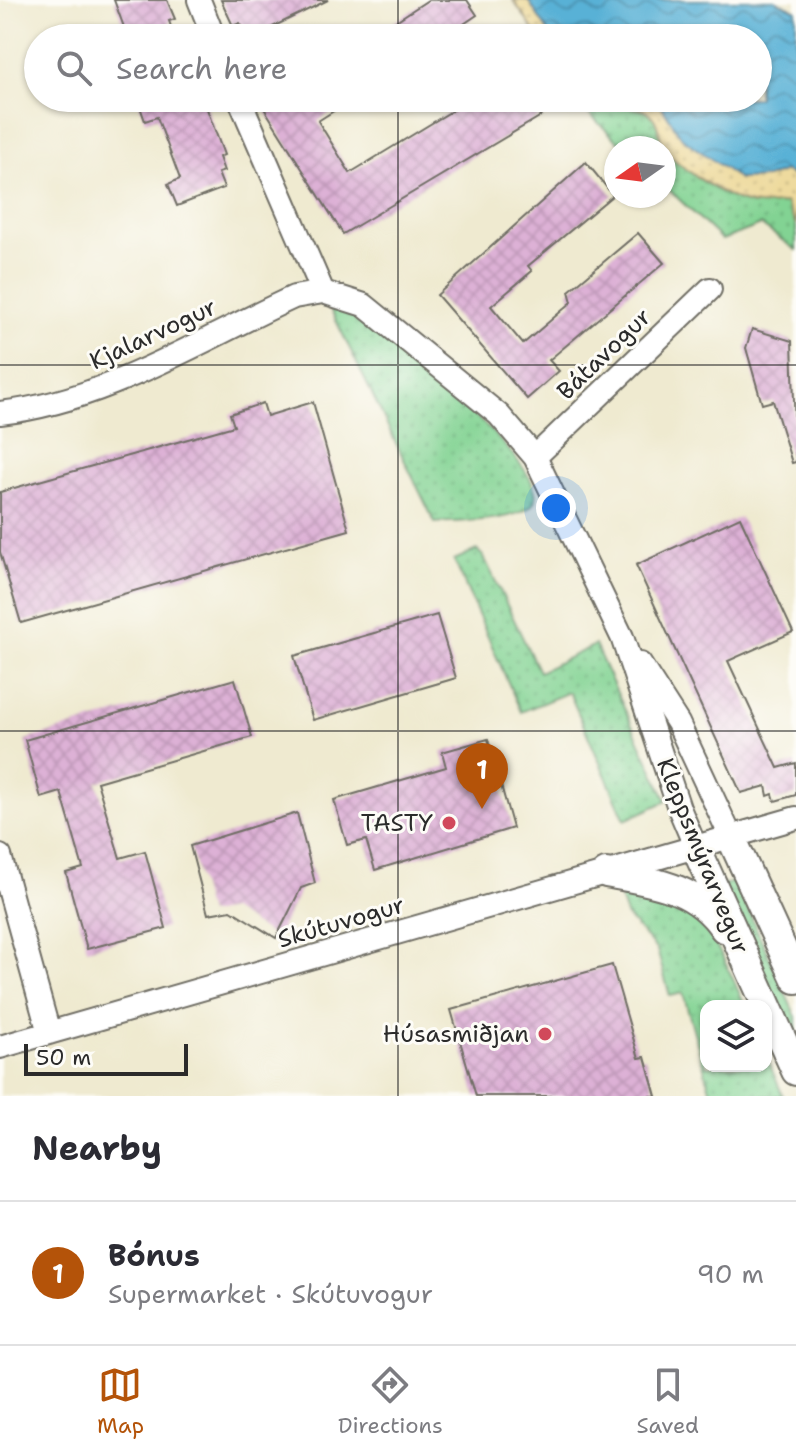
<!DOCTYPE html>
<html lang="en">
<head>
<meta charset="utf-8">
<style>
	:root { --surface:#fff; --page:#f7f7f7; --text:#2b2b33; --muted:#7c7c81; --line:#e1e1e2; --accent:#b45309 }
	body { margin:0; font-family:"Shantell Sans",sans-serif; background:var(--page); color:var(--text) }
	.controls { position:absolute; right:24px; bottom:24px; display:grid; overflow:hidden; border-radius:16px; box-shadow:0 2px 6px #0004 }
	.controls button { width:72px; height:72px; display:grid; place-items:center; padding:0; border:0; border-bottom:2px solid var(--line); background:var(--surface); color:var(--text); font:40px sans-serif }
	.compass { position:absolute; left:604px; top:136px; width:72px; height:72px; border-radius:50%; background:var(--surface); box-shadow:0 2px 6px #0004; rotate:256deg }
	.scale { position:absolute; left:24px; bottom:20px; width:164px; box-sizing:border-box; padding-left:8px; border:4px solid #2b2b2b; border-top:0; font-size:22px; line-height:28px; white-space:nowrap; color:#2b2b2b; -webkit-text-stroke:6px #fdfcf7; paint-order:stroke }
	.you { position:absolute; left:556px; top:508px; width:28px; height:28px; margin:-20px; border:6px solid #fff; border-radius:50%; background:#1a73e8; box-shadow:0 0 0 12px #1a73e833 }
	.badge { display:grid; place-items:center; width:52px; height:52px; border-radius:50%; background:var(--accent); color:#fff; font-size:26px; font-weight:700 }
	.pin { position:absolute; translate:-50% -66px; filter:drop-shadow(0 2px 4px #0008) }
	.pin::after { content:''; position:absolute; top:42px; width:28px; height:24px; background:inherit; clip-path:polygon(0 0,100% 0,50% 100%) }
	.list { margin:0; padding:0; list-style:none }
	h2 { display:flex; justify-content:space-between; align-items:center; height:104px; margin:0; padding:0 32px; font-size:34px }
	h2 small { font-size:26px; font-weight:400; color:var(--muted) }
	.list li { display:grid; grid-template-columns:52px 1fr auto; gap:24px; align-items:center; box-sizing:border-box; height:144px; padding:0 32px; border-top:2px solid var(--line) }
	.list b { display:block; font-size:30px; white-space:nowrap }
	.list p { margin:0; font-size:26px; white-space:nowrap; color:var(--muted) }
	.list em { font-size:26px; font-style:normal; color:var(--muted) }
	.icon { flex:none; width:44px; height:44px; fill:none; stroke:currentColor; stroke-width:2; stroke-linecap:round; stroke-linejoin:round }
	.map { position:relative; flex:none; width:796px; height:1096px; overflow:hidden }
	.search { position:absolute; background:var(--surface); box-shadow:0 2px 6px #0004; left:24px; right:24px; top:24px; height:88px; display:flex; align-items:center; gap:20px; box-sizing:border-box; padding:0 28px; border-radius:44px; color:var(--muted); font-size:30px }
	.sheet { height:248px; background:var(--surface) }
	nav { display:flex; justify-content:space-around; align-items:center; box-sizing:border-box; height:112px; border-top:2px solid var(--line); background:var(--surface); font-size:22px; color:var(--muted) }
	nav a { display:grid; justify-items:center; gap:4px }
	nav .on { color:var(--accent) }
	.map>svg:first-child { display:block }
	.grass { fill:url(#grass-dots); stroke:#567f5f; stroke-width:2 }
	.sand { fill:url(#sand-dots); stroke:#8c8264; stroke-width:2 }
	.water { fill:url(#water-waves); stroke:#426e80; stroke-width:2 }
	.building { fill:url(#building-cross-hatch) }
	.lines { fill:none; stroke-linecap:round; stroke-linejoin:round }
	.minor-casing { stroke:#706e65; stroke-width:26 }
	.tertiary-casing { stroke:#706e65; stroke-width:32 }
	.minor { stroke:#fff; stroke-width:22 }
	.tertiary { stroke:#fff; stroke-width:28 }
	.grid { fill:none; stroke:#2b2b2b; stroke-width:2; stroke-opacity:0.55 }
	.poi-dot { fill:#d1495b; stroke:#fdfcf7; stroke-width:3 }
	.labels { text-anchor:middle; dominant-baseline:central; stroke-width:6; stroke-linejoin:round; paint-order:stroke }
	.street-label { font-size:24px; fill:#2b2b2b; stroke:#fdfcf7 }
	.poi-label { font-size:24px; fill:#2b2b2b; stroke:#fdfcf7; text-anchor:end }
</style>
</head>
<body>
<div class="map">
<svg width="796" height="1096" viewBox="0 0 796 1096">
	<defs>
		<pattern id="grass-dots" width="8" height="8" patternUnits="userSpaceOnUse" patternTransform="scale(2)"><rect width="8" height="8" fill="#82d393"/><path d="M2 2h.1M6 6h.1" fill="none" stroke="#70b57f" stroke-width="1.8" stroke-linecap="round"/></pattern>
		<pattern id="sand-dots" width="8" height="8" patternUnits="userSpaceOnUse" patternTransform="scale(2)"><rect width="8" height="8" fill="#eeda9e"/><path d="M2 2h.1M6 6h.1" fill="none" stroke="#cb8" stroke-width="1.8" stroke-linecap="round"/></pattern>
		<pattern id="water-waves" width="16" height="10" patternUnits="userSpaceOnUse" patternTransform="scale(2)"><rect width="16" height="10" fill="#59b1d6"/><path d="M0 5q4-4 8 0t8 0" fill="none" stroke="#4a90ae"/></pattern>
		<pattern id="building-cross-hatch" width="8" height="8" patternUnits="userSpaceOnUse" patternTransform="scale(2)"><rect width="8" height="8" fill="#ddb1d6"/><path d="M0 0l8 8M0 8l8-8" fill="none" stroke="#be98b8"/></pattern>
	</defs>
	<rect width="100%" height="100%" fill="#fdfcf7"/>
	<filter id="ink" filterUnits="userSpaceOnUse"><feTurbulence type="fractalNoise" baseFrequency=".0125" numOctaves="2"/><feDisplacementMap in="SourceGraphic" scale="16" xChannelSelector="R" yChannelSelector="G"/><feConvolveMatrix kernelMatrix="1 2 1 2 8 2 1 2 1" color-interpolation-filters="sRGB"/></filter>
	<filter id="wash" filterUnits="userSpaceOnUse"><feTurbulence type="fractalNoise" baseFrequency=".006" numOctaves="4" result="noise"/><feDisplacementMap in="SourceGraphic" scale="32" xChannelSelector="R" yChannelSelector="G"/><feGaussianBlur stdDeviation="1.8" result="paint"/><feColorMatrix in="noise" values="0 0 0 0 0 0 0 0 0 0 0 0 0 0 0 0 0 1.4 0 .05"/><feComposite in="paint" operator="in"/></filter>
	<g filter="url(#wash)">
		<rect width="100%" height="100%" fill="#efead0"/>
		<path class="grass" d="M594 98C603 99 610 104 619 106 658 113 652 110 663 148H625L581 106Z
			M664 149C678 166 721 196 742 202 757 207 771 205 786 203L796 225V250L761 225 722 240 664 185Z
			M335 302 353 312C381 335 553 467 534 502 524 522 456 521 435 523L329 306Z
			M477 550 484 557 539 672 595 645 667 801 625 820 569 692 521 712 454 560Z
			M735 881 796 1017V1034L772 996 721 886Z
			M638 895C703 898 722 955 745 1006H706V1066H766V1056L783 1096H712L683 993 670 996 657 950 626 915 620 898Z"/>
		<path class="sand" d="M513 0H528L552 38H539Z
			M600 98H649L662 107 682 138 766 178 785 171 796 178V225L786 203C771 205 757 207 743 202 724 196 676 165 665 150 658 141 661 126 652 116 638 101 617 108 600 98Z"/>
		<path class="water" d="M528 0H775L796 10V178L785 171 766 178 739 179 682 138 662 107 649 98H758V38H552Z"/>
		<g id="blocks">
			<path class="building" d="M114 0H167L175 19 169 21 175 38H128Z
				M221 0H328L250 38 240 23 233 26Z
				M428 0H467L477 15 443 38H370Z
				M137 98H203L224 155 219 157 224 171 218 173 224 188 177 206 168 184 180 179 157 117 145 121Z
				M273 98H354L318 121 350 173 473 98H530L541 116 343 234 262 105Z
				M586 162 613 195 528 266 532 271 491 306 523 344 572 302 569 291 638 233 664 263 549 360 559 371 527 399 437 295Z
				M752 329 792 341 796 462 792 463 773 401 762 404 746 348Z
				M313 402 349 530 21 623 0 552V492L234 426 230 414 263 403 267 416Z
				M740 517 793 632 728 661 778 768 796 763V795L775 801 773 794 768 796 766 786 741 793 636 565Z
				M437 615 456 678 313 720 294 656Z
				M235 679 252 737 97 782 120 858 145 851 166 928 87 949 66 873 83 868 61 792 41 798 25 740Z
				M488 739 513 828 375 870 366 840 347 845 334 800 446 767 442 752Z
				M297 813 315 883 301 888 276 938 231 910 208 914 190 846Z
				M612 965 639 1058 645 1057 656 1096H476L451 1010Z"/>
		</g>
	</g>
	<g filter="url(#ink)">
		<use href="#blocks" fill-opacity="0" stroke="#706e65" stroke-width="2"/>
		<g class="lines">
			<g class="minor-casing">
				<path id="minor" d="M199 0 214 38
					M239 98 323 292
					M0 413C104 402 200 340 294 297L323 292 364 305 499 415 535 457 622 637 679 808 696 848
					M535 457 710 289
					M640 664 678 723 731 837
					M0 856 49 1033
					M0 1047 796 818"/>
			</g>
			<g class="tertiary-casing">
				<path id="tertiary" d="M731 837 796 979
					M696 848 796 1071
					M606 873C653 882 696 886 724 928"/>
			</g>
			<use href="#minor" class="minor"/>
			<use href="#tertiary" class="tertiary"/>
		</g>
	</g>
	<path class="grid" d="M398 0V38M398 98V1096M0 365H796M0 731H796"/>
	<g class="poi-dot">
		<circle cx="449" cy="823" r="8"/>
		<circle cx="545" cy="1034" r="8"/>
	</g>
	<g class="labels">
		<g class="street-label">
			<text transform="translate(153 334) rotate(-25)">Kjalarvogur</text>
			<text transform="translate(604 354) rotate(-44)">Bátavogur</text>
			<text transform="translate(703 856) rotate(68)">Kleppsmýrarvegur</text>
			<text transform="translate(341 922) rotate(-16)">Skútuvogur</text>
		</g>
		<g class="poi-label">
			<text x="433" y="823">TASTY</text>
			<text x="529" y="1034">Húsasmiðjan</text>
		</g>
	</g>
</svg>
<div class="controls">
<button><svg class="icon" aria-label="layers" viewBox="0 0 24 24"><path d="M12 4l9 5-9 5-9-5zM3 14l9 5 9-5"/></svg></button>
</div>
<svg class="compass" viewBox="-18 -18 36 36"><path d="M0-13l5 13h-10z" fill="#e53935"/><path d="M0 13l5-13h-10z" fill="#7c7c81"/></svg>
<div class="scale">50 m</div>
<div class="you"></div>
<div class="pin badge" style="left:482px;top:809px">1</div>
<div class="search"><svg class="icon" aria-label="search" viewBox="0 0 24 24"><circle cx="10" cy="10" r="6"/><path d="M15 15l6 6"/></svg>Search here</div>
</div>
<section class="sheet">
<h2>Nearby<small></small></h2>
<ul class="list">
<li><span class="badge">1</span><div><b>Bónus</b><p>Supermarket · Skútuvogur</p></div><em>90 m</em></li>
</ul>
</section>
<nav>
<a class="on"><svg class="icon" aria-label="map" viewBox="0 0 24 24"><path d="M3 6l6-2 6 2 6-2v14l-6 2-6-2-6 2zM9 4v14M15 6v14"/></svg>Map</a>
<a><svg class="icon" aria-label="directions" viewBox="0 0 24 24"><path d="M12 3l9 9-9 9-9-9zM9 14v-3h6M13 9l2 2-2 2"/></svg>Directions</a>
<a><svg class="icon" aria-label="saved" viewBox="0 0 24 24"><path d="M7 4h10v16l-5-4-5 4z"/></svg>Saved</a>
</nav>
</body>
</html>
